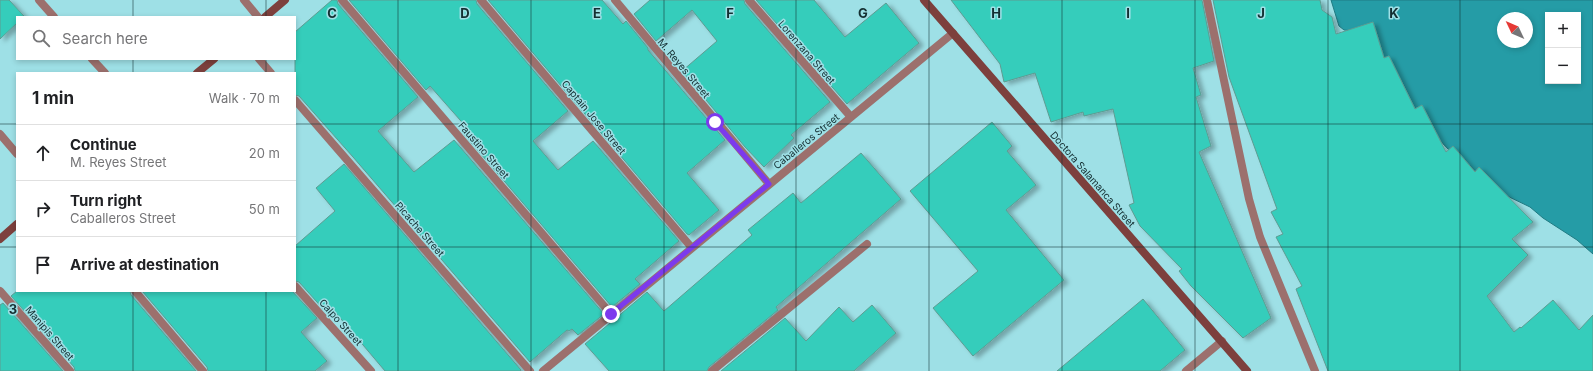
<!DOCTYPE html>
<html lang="en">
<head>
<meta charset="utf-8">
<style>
	:root { --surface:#fff; --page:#f6f6f6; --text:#202124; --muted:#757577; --line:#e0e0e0 }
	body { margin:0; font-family:Inter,sans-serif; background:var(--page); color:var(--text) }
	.controls { position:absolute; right:12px; top:12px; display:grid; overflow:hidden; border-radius:0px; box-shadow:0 2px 6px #0003 }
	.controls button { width:36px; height:36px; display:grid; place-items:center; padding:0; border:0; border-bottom:1px solid var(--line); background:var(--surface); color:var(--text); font:20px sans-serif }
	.compass { position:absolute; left:1497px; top:12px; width:36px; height:36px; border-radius:50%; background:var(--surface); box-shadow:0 2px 6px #0003; rotate:314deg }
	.stop { position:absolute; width:12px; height:12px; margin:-9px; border:3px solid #7c3aed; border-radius:50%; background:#fff }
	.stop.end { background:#7c3aed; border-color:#fff; box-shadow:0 1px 4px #0008 }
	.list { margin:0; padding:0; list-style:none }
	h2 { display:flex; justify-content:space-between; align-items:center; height:52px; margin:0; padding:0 16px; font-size:17px }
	h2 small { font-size:13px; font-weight:400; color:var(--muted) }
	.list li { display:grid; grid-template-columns:26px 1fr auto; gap:12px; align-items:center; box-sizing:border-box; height:56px; padding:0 16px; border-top:1px solid var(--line) }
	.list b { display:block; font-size:15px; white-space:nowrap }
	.list p { margin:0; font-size:13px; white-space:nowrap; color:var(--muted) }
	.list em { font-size:13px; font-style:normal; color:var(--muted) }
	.icon { flex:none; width:22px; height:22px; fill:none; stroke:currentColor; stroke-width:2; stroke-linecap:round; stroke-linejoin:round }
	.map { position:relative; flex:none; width:1593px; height:371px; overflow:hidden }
	.search { position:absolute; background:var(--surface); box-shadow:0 2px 6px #0003; left:16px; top:16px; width:280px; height:44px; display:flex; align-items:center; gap:10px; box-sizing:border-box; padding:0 14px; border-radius:0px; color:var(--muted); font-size:15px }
	.panel { position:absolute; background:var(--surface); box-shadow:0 2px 6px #0003; left:16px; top:72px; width:280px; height:220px; border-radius:0px }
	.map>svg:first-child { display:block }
	.water { fill:#259ca6; stroke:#207b83; fill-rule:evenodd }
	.building { fill:#35cdbb; stroke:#5d9c92; filter:url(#shadow) }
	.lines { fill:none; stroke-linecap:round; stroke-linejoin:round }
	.minor { stroke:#9c706d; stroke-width:8 }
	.tertiary { stroke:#9c706d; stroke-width:8 }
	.secondary { stroke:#7d403d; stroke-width:8 }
	.route { stroke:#7c3aed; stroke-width:5 }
	.grid { fill:none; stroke:#142f32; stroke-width:1; stroke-opacity:0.55 }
	.labels { text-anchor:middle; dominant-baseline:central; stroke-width:3; stroke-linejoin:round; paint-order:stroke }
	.street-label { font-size:10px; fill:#142f32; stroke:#9ee0e6 }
	.grid-label { font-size:13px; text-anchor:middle; font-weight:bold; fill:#142f32; stroke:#9ee0e6; stroke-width:3; stroke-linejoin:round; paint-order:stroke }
</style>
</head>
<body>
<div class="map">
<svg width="1593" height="371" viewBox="0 0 1593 371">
	<defs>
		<filter id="shadow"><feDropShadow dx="4.5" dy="2.5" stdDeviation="2" flood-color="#0004"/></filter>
	</defs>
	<rect width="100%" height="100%" fill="#9ee0e6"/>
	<path class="water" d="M1331 0H1593V254L1577 240 1543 218 1530 207 1503 194 1491 186 1468 164 1450 151 1430 130 1353 31 1344 30 1339 26ZM1548 15H1578V81H1548ZM1503 18H1527V42H1503Z"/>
	<path class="building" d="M0 0H9L24 16 17 17V23L0 39Z
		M332 0H337L338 4 418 97 378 131 414 172 454 140 604 314 578 335 572 329 569 331 567 330 530 362 353 157 299 96 295 95V32Z
		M349 0H476L477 4 568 111 533 141 558 170 593 141 679 241 635 279 640 284 612 307 463 133 468 129 430 86 426 90Z
		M488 0H602L623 24 626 21 648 48V50L725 140 687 173 719 210 689 235 687 234Z
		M650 0H744L745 4 830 102 791 135 794 138 764 167 745 147 682 71 717 41 692 10 656 41 634 14Z
		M756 0H814L845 37 886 3 919 43 847 104Z
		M951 0H1202L1214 61 1193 68 1201 95 1196 97 1211 146 1199 152 1271 318 1243 338 1191 286 1179 271 1182 269 1140 226 1129 205 1134 203 1113 109 1084 116 1083 112 1051 122 1035 73 1004 82 1000 64Z
		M1213 0H1320L1322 10 1332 17 1336 34 1373 22 1384 58 1389 56 1415 109 1422 105 1446 152 1453 146 1475 172 1479 167 1533 222 1512 239 1528 255 1487 296 1514 332 1520 327 1521 328 1553 300 1579 330 1593 315V371H1328L1296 289 1302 286 1276 237 1283 234 1271 212 1277 209 1229 77Z
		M992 122 1012 146 1007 151 1036 185 1006 210 1064 280 973 356 933 308 978 271 910 191Z
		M861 153 901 199 776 307 778 310 709 367 707 371H609L585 344 647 292 664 311 752 235 748 230 793 193 801 203Z
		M344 164 521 370 520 371H385L330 306 325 311 299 282 295 281V246L335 211 316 188Z
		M17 291H130L131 295 196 371H75L74 367 11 296Z
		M142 291H292L317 318 301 332 327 361 315 371H208L207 367Z
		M1143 299 1185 350 1160 371H1057Z
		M3 303 63 371H0V305Z
		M872 305 896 333 854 371H721L785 318 806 341 839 307 853 322Z"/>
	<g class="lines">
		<path class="minor" d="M39 0 54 17
			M244 0 258 17
			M342 0 611 314
			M481 0 692 248
			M615 0 769 184
			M749 0 851 117
			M1207 0 1249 199 1260 237 1315 371
			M92 59 105 73
			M259 59 271 73
			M295 100 530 371
			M0 134 17 154
			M295 286 371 371
			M0 291 70 371
			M135 291 203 371
			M543 371 953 33
			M712 371 867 244"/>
		<path class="tertiary" d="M1186 371 1222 341"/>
		<path class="secondary" d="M924 0 1247 371
			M265 17 285 0
			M197 73 214 59
			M0 239 17 224"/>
	</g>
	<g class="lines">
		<path class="route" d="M611 314 769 184 715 122"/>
	</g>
	<path class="grid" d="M133 0V17M266 0V17M398 0V371M531 0V371M664 0V371M796 0V371M929 0V371M1062 0V371M1195 0V371M1328 0V371M1460 0V371M133 59V73M266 59V73M0 124H17M295 124H1593M0 247H17M295 247H1593M133 291V371M266 291V371"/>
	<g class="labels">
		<g class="street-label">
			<text transform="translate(807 52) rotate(49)">Lorenzana Street</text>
			<text transform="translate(684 68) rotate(50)">M. Reyes Street</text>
			<text transform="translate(594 117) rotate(50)">Captain Jose Street</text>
			<text transform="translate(806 141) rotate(-39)">Caballeros Street</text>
			<text transform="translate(484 150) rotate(49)">Faustino Street</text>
			<text transform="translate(1093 179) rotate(49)">Doctora Salamanca Street</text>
			<text transform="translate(420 229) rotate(49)">Picache Street</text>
			<text transform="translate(341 322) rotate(48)">Calpo Street</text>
			<text transform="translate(50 333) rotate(49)">Manipis Street</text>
		</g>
	</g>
	<g class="grid-label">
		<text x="332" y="18">C</text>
		<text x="465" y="18">D</text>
		<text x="597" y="18">E</text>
		<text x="730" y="18">F</text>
		<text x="863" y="18">G</text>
		<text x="996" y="18">H</text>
		<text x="1128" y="18">I</text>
		<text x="1261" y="18">J</text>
		<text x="1394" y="18">K</text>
		<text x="13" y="314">3</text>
	</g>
</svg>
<div class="controls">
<button>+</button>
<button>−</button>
</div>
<svg class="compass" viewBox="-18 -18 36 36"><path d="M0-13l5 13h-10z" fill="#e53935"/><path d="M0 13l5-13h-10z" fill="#757577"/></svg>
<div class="stop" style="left:715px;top:122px"></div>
<div class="stop end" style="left:611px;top:314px"></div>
<div class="search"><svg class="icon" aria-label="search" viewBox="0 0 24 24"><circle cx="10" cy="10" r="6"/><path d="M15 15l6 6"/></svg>Search here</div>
<section class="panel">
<h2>1 min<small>Walk · 70 m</small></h2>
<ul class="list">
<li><svg class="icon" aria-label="ahead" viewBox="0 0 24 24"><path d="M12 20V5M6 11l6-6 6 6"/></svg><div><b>Continue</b><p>M. Reyes Street</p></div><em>20 m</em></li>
<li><svg class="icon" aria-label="right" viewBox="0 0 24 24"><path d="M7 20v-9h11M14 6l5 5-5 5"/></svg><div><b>Turn right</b><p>Caballeros Street</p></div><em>50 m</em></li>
<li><svg class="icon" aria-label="arrive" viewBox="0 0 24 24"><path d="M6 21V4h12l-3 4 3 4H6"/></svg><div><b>Arrive at destination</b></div></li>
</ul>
</section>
</div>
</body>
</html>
